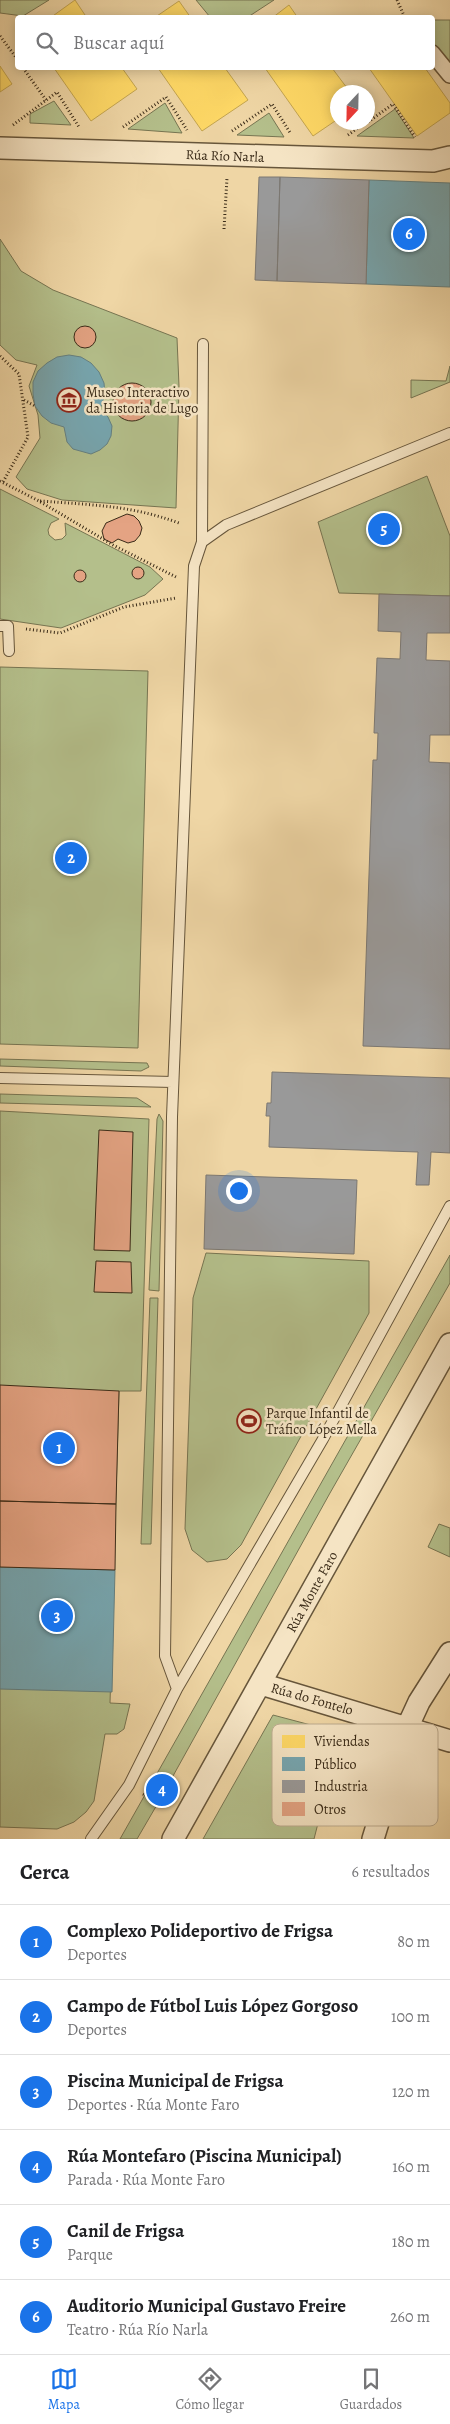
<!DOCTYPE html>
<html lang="es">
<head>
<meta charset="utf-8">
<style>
	:root { --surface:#fff; --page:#f6f6f6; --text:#202124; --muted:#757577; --line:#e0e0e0; --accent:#1a73e8 }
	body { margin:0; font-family:Alegreya,serif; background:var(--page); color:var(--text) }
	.compass { position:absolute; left:330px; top:85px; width:45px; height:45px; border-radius:50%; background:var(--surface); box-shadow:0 2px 12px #0003; rotate:202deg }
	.you { position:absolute; left:238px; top:1190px; width:18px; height:18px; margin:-12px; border:4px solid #fff; border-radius:50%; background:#1a73e8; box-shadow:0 0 0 8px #1a73e833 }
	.badge { display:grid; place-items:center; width:32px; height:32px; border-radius:50%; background:var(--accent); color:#fff; font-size:16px; font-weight:700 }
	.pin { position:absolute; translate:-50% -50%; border:2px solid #fff; box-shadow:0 1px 5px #0006 }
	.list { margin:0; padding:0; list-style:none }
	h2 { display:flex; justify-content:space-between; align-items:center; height:65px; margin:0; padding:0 20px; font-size:21px }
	h2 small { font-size:16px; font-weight:400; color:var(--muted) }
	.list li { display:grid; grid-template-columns:32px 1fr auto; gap:15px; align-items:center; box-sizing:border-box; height:75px; padding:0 20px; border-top:1px solid var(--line) }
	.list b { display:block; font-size:19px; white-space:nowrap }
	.list p { margin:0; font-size:16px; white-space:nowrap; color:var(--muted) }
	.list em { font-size:16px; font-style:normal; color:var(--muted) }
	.icon { flex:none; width:28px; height:28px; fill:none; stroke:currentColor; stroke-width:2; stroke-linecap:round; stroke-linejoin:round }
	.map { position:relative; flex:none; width:450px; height:1839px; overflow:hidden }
	.search { position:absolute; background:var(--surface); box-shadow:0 2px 12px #0003; left:15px; right:15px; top:15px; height:55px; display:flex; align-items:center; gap:12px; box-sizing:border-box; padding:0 18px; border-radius:5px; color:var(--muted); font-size:19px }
	.sheet { height:515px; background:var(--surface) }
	nav { display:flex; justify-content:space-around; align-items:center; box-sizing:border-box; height:70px; border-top:1px solid var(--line); background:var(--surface); font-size:14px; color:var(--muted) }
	nav a { display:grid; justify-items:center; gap:2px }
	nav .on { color:var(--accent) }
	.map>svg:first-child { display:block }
	.green { fill:#b4bf8b; stroke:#777552 }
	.homes { fill:#ffd966; stroke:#c4a54f }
	.public { fill:#76a5af; stroke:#648082 }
	.industry { fill:#999; stroke:#7c7872 }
	.building { fill:#e4a383; stroke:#3a2b18 }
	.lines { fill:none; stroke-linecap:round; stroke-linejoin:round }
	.service-casing { stroke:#67563b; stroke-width:12 }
	.pedestrian-casing { stroke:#67563b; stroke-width:18 }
	.minor-casing { stroke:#67563b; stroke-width:24 }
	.path { stroke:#3a2b18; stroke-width:3; stroke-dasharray:1 2.5; stroke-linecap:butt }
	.service { stroke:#f5e4c4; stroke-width:10 }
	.pedestrian { stroke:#f5e4c4; stroke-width:15 }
	.minor { stroke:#f5e4c4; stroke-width:21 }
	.labels { text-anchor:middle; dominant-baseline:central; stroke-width:5; stroke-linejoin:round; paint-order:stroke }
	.street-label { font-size:14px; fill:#3a2b18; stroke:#f5e4c4 }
	.poi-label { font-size:14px; fill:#3a2b18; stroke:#f5e4c4; text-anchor:start }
	.key { fill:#f5e4c4; stroke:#bdac90; stroke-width:1 }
	.key-label { font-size:14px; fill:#3a2b18 }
</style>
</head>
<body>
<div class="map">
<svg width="450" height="1839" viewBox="0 0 450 1839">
	<rect width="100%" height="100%" fill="#efd6a5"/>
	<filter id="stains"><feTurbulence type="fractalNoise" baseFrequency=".004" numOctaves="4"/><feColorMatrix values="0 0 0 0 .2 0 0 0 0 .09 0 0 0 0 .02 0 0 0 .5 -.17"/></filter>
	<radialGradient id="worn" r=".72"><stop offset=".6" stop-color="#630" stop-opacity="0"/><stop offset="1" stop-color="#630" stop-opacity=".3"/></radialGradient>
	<path class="green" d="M0 0H49L23 16 0 13Z
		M196 0H274L248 17H210Z
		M432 20H450V72L433 46Z
		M54 101 71 125 30 123V114Z
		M165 103 182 133 128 129Z
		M395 109 414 138 357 136Z
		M269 113 284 137 237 135Z
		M0 239 21 271 53 290 177 338 179 386 176 508 62 500 27 489 16 477 40 438 38 415 29 386 37 365 16 360 0 345Z
		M450 366V382L411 398V380L446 381Z
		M427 476 450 536V596L339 593 318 522Z
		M0 489 59 519 51 523 48 530 49 535 55 540 62 539 66 535 65 523 150 567 163 579 145 595 61 628 0 619Z
		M0 667 148 671 138 1048 0 1044Z
		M0 1059 147 1063 149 1067 141 1071 0 1066Z
		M0 1094 137 1098 151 1107 0 1103Z
		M0 1111 149 1119 141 1391H119L110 1703 130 1704 124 1729 117 1734H105L94 1801 86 1812 74 1822 57 1829 0 1827Z
		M159 1114 163 1121 159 1291 149 1290 157 1119Z
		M206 1253 369 1261V1313L241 1545 227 1559 207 1562 192 1550 185 1529 193 1298Z
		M450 1255V1283L330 1493 158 1803 137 1839H120Z
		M150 1298H158L151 1544H141Z
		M439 1524 450 1528V1557L428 1547Z
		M273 1715 341 1733 314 1839H203Z"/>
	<path class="homes" d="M75 0 87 18H50Z
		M179 1 191 18H154Z
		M289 5 298 18H272Z
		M0 66 12 84 0 92Z
		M54 68H122L137 89 91 121Z
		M158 68H225L248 100 202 131Z
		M265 68H332L350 92H338V119L313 136Z
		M369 68H425L450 103V113L417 136Z"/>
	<path class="public" d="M369 180 450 183V287L366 284Z
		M69 355 81 357 91 363 99 372 104 383 105 395 100 409 108 417 112 426 111 436 107 444 100 450 91 454 73 449 67 442 64 427 51 423 42 416 35 406 33 394V382L38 371 47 363 57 357Z
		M0 1567 115 1570 112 1692 0 1689Z"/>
	<path class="industry" d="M259 177H280L277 281 255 280Z
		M280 177 369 180 366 284 277 281Z
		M379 594 450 596V633H427L426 660 450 661V735H430L429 762 450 763V1049L363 1046 373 760H377L378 733H374L377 658 400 659 401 632 378 631Z
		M272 1072 450 1078V1153L431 1152 429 1185H416L418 1152 269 1147 270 1116H266L267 1103H271Z
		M206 1175 357 1180 354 1254 204 1249Z"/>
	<path class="building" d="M74 337a11 11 0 1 1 22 0a11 11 0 1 1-22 0Z
		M113 402a19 19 0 1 1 38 0a19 19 0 1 1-38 0Z
		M127 514 134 516 139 521 142 528 140 535 135 541 128 543 118 539 112 543 104 539 102 531 106 523Z
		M132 573a6 6 0 1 1 12 0a6 6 0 1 1-12 0Z
		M74 576a6 6 0 1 1 12 0a6 6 0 1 1-12 0Z
		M99 1130 133 1132 130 1251 94 1250Z
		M96 1261 131 1262 132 1293 94 1292Z
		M0 1385 119 1391 116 1504 0 1501Z
		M0 1501 116 1504 115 1570 0 1567Z"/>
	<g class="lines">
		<g class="service-casing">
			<path id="service" d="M202 542 226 525 450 433
				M0 626H8L9 651
				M0 1078 173 1082
				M177 1689 165 1656 172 1117 194 566 202 542 203 344
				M91 1839 129 1785 177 1689 323 1439 450 1206"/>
		</g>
		<g class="pedestrian-casing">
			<path id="pedestrian" d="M432 53 450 75"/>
		</g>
		<g class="minor-casing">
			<path id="minor" d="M0 148 433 161 450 157
				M261 1684 450 1741
				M173 1839 450 1344
				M373 1839 407 1728 419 1702 450 1653"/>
		</g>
		<path class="path" d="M397 0 405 18
			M0 36 18 60
			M23 68 46 100
			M368 122 393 104 415 137
			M13 125 57 92 79 127
			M123 127 166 97 187 130
			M232 131 272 104 291 134
			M348 135 366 122
			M224 229 227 178
			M0 356 19 374 28 437 3 482
			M24 400 35 406
			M0 481 39 501 113 545 176 577
			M40 501C91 505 130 505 179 523
			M26 629 60 633 124 607 176 598
			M143 1794 160 1804"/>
		<use href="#service" class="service"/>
		<use href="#pedestrian" class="pedestrian"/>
		<use href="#minor" class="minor"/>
	</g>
	<defs>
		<g id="museum-ring" transform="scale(1.25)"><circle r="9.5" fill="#f5e4c4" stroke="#8f2418" stroke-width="1.5"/><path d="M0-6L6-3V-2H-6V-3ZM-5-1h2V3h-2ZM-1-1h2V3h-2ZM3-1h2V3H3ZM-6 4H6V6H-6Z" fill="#8f2418"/></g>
		<g id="stadium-ring" transform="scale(1.25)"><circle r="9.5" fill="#f5e4c4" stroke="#8f2418" stroke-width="1.5"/><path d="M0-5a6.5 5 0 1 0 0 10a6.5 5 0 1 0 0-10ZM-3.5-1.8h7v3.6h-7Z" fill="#8f2418"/></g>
	</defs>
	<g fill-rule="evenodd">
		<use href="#museum-ring" x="69" y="400"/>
		<use href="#stadium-ring" x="249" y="1421"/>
	</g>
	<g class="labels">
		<g class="street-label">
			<text transform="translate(225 156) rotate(2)">Rúa Río Narla</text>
			<text transform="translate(312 1592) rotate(-61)">Rúa Monte Faro</text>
			<text transform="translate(312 1699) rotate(16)">Rúa do Fontelo</text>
		</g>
		<g class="poi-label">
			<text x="86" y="392">Museo Interactivo<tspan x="86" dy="16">da Historia de Lugo</tspan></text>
			<text x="266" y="1413">Parque Infantil de<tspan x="266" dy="16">Tráfico López Mella</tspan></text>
		</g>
	</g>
	<rect x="272" y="1724" width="166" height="102" rx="8" class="key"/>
	<rect x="282" y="1735" width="23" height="13" fill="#ffd966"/>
	<rect x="282" y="1757" width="23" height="14" fill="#76a5af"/>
	<rect x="282" y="1780" width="23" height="13" fill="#999"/>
	<rect x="282" y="1802" width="23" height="14" fill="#e4a383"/>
	<g class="key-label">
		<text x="314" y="1746">Viviendas</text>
		<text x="314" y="1769">Público</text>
		<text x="314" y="1791">Industria</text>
		<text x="314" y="1814">Otros</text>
	</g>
	<rect width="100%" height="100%" filter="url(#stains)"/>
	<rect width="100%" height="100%" fill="url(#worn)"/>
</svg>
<svg class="compass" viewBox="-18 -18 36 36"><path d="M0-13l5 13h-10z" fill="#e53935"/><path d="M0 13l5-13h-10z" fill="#757577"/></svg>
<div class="you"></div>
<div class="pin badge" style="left:59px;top:1448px">1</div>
<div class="pin badge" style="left:71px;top:858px">2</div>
<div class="pin badge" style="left:57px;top:1616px">3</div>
<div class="pin badge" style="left:162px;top:1790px">4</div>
<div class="pin badge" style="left:384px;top:529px">5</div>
<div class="pin badge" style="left:409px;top:234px">6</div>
<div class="search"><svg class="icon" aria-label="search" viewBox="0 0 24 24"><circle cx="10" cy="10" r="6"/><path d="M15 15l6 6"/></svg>Buscar aquí</div>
</div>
<section class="sheet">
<h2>Cerca<small>6 resultados</small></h2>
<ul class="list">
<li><span class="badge">1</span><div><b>Complexo Polideportivo de Frigsa</b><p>Deportes</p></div><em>80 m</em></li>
<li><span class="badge">2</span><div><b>Campo de Fútbol Luis López Gorgoso</b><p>Deportes</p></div><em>100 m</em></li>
<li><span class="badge">3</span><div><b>Piscina Municipal de Frigsa</b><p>Deportes · Rúa Monte Faro</p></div><em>120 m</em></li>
<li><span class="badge">4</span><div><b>Rúa Montefaro (Piscina Municipal)</b><p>Parada · Rúa Monte Faro</p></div><em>160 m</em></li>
<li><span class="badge">5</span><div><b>Canil de Frigsa</b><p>Parque</p></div><em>180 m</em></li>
<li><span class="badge">6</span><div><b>Auditorio Municipal Gustavo Freire</b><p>Teatro · Rúa Río Narla</p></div><em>260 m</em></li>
</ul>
</section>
<nav>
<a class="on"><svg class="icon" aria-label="map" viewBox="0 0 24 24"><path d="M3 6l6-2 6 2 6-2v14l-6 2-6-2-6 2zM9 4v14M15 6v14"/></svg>Mapa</a>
<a><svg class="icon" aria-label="directions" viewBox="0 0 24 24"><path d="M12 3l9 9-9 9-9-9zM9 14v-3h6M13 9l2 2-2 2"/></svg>Cómo llegar</a>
<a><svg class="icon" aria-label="saved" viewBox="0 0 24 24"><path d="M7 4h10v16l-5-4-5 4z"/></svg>Guardados</a>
</nav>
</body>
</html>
